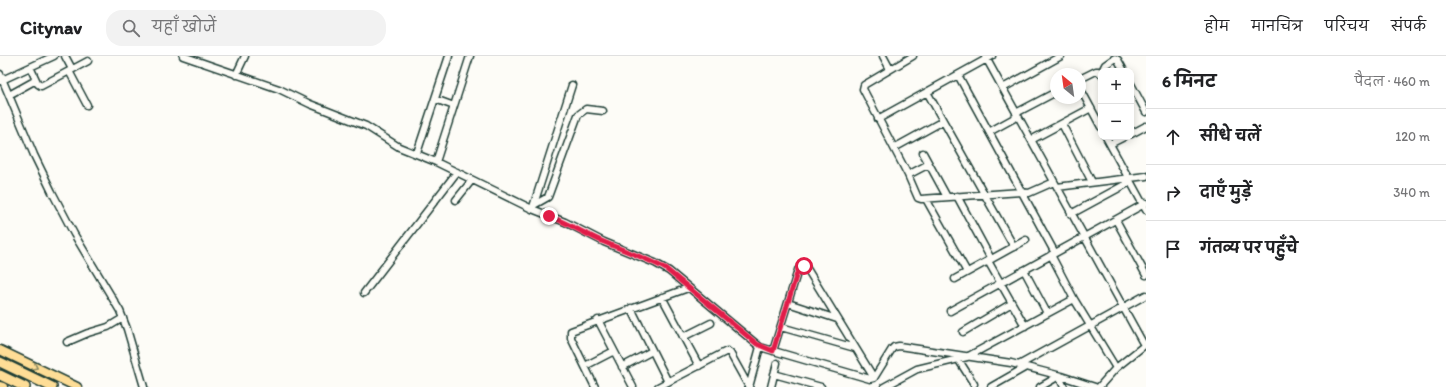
<!DOCTYPE html>
<html lang="hi">
<head>
<meta charset="utf-8">
<style>
	:root { --surface:#fff; --page:#f2f2f2; --text:#202124; --muted:#757577; --line:#e0e0e0 }
	body { margin:0; font-family:Itim,"Playpen Sans Deva",sans-serif; background:var(--page); color:var(--text) }
	.controls { position:absolute; right:12px; top:12px; display:grid; overflow:hidden; border-radius:8px; box-shadow:0 2px 10px #0003 }
	.controls button { width:36px; height:36px; display:grid; place-items:center; padding:0; border:0; border-bottom:1px solid var(--line); background:var(--surface); color:var(--text); font:20px sans-serif }
	.compass { position:absolute; left:1050px; top:12px; width:36px; height:36px; border-radius:50%; background:var(--surface); box-shadow:0 2px 10px #0003; rotate:331deg }
	.stop { position:absolute; width:12px; height:12px; margin:-9px; border:3px solid #e11d48; border-radius:50%; background:#fff }
	.stop.end { background:#e11d48; border-color:#fff; box-shadow:0 1px 4px #0008 }
	.list { margin:0; padding:0; list-style:none }
	h2 { display:flex; justify-content:space-between; align-items:center; height:52px; margin:0; padding:0 16px; font-size:17px }
	h2 small { font-size:13px; font-weight:400; color:var(--muted) }
	.list li { display:grid; grid-template-columns:26px 1fr auto; gap:12px; align-items:center; box-sizing:border-box; height:56px; padding:0 16px; border-top:1px solid var(--line) }
	.list b { display:block; font-size:15px; white-space:nowrap }
	.list em { font-size:13px; font-style:normal; color:var(--muted) }
	.icon { flex:none; width:22px; height:22px; fill:none; stroke:currentColor; stroke-width:2; stroke-linecap:round; stroke-linejoin:round }
	.map { position:relative; flex:none; width:1146px; height:331px; overflow:hidden }
	header { display:flex; align-items:center; gap:24px; box-sizing:border-box; height:56px; padding:0 20px; background:var(--surface); border-bottom:1px solid var(--line) }
	header strong { font-size:19px }
	nav { display:flex; gap:22px; margin-inline-start:auto; font-size:14px }
	.search { width:280px; height:36px; background:var(--page); display:flex; align-items:center; gap:10px; box-sizing:border-box; padding:0 14px; border-radius:16px; color:var(--muted); font-size:15px }
	main { display:flex }
	aside { flex:1; background:var(--surface) }
	.map>svg:first-child { display:block }
	.lines { fill:none; stroke-linecap:round; stroke-linejoin:round }
	.minor-casing { stroke:#1f3d34; stroke-width:9 }
	.major-casing { stroke:#1f3d34; stroke-width:11 }
	.highway-casing { stroke:#1f3d34; stroke-width:12 }
	.minor { stroke:#fdfcf7; stroke-width:6 }
	.major { stroke:#fedd96; stroke-width:8 }
	.highway { stroke:#fedd96; stroke-width:9 }
	.oneway { stroke:#8e8d65 }
	.route { stroke:#e11d48; stroke-width:5 }
</style>
</head>
<body>
<header>
<strong>Citynav</strong>
<div class="search"><svg class="icon" aria-label="search" viewBox="0 0 24 24"><circle cx="10" cy="10" r="6"/><path d="M15 15l6 6"/></svg>यहाँ खोजें</div>
<nav><a>होम</a><a>मानचित्र</a><a>परिचय</a><a>संपर्क</a></nav>
</header>
<main>
<div class="map">
<svg width="1146" height="331" viewBox="0 0 1146 331">
	<rect width="100%" height="100%" fill="#fdfcf7"/>
	<filter id="ink" filterUnits="userSpaceOnUse"><feTurbulence type="fractalNoise" baseFrequency=".025" numOctaves="2"/><feDisplacementMap in="SourceGraphic" scale="8" xChannelSelector="R" yChannelSelector="G"/><feConvolveMatrix kernelMatrix="1 2 1 2 8 2 1 2 1" color-interpolation-filters="sRGB"/></filter>
	<g filter="url(#ink)">
		<g class="lines">
			<g class="minor-casing">
				<path id="minor" d="M65 0 72 13
					M183 0 279 33 310 48 366 70 399 91 436 106 532 153 565 166 604 186 655 207 669 215 760 291 870 323 874 322 892 293 894 291 899 290 1011 307 1061 320 1095 331
					M883 0 890 13
					M913 0 864 29 863 33 908 119 918 142 921 143 1021 136 1029 137 1054 126
					M985 0 1144 289
					M30 11 38 28 41 30 88 5
					M69 15 87 49
					M1102 15 1105 9 1115 2 1118 4 1124 15
					M0 18 34 99 52 136 74 178 120 255 127 273 144 331
					M236 19 245 0
					M958 19 1055 197
					M1080 23 1096 15H1098L1101 18
					M0 25 54 0
					M1131 28 1146 56
					M1003 32 1061 0
					M1080 32 1101 71
					M927 36 1014 191
					M9 39 36 24
					M435 43 454 50
					M1016 57 1056 36
					M878 63 992 0
					M1062 68 1092 126
					M989 76 1018 60
					M1131 78 1146 70
					M1106 81 1146 154
					M1031 84 1091 52
					M1110 88 1124 81
					M894 92 943 65
					M417 97 449 0
					M923 97 947 141
					M436 106 470 0
					M908 119 929 108
					M1057 131 1146 120
					M957 140 991 203
					M926 143 967 216
					M456 144 472 124
					M534 149 548 141 578 59 586 53 603 55
					M533 151 572 29
					M1071 158 1130 126
					M1116 164 1146 219
					M1051 199 1074 243 1116 312
					M988 205 1025 270
					M1024 214 1047 257
					M955 223 1026 184
					M364 237 457 116
					M662 241 699 310
					M788 247 837 263
					M631 252 668 326
					M950 255 1146 147
					M598 264 633 331
					M781 271 855 292
					M963 276 1012 247
					M683 281 711 267
					M67 286 88 277 108 271 123 262
					M773 295 798 214 801 211H806L874 322
					M958 303 974 328
					M1019 309 1146 239
					M585 310 614 295
					M622 311 652 295
					M774 318 821 331
					M1061 320V325L1064 331
					M595 331 571 282V275L688 232
					M658 331 727 295 730 297 749 331
					M749 331 760 291
					M771 331 777 307
					M884 331 917 313 967 301 1074 243
					M991 331 1026 311
					M1040 331 1059 320
					M1099 331 1116 312 1146 288"/>
			</g>
			<g class="major-casing">
				<path id="major" d="M0 294 77 331
					M0 330 3 331"/>
			</g>
			<g class="highway-casing">
				<path id="highway" d="M0 306 52 331
					M0 319 25 331"/>
			</g>
			<use href="#minor" class="minor"/>
			<use href="#major" class="major"/>
			<use href="#highway" class="highway"/>
		</g>
		<defs><path id="oneway-chevron" d="M-2-3.5L2.5 0L-2 3.5" fill="none" stroke-width="1.6" stroke-linecap="round" stroke-linejoin="round"/></defs>
		<use class="oneway" href="#oneway-chevron" transform="translate(35 311) rotate(25)"/>
	</g>
	<g class="lines" filter="url(#ink)">
		<path class="route" d="M549 160C568 167 585 178 604 186 625 195 646 202 666 213L757 288 773 295 798 214 804 210"/>
	</g>
</svg>
<div class="controls">
<button>+</button>
<button>−</button>
</div>
<svg class="compass" viewBox="-18 -18 36 36"><path d="M0-13l5 13h-10z" fill="#e53935"/><path d="M0 13l5-13h-10z" fill="#757577"/></svg>
<div class="stop" style="left:804px;top:210px"></div>
<div class="stop end" style="left:549px;top:160px"></div>
</div>
<aside>
<h2>6 मिनट<small>पैदल · 460 m</small></h2>
<ul class="list">
<li><svg class="icon" aria-label="ahead" viewBox="0 0 24 24"><path d="M12 20V5M6 11l6-6 6 6"/></svg><div><b>सीधे चलें</b></div><em>120 m</em></li>
<li><svg class="icon" aria-label="right" viewBox="0 0 24 24"><path d="M7 20v-9h11M14 6l5 5-5 5"/></svg><div><b>दाएँ मुड़ें</b></div><em>340 m</em></li>
<li><svg class="icon" aria-label="arrive" viewBox="0 0 24 24"><path d="M6 21V4h12l-3 4 3 4H6"/></svg><div><b>गंतव्य पर पहुँचे</b></div></li>
</ul>
</aside>
</main>
</body>
</html>
